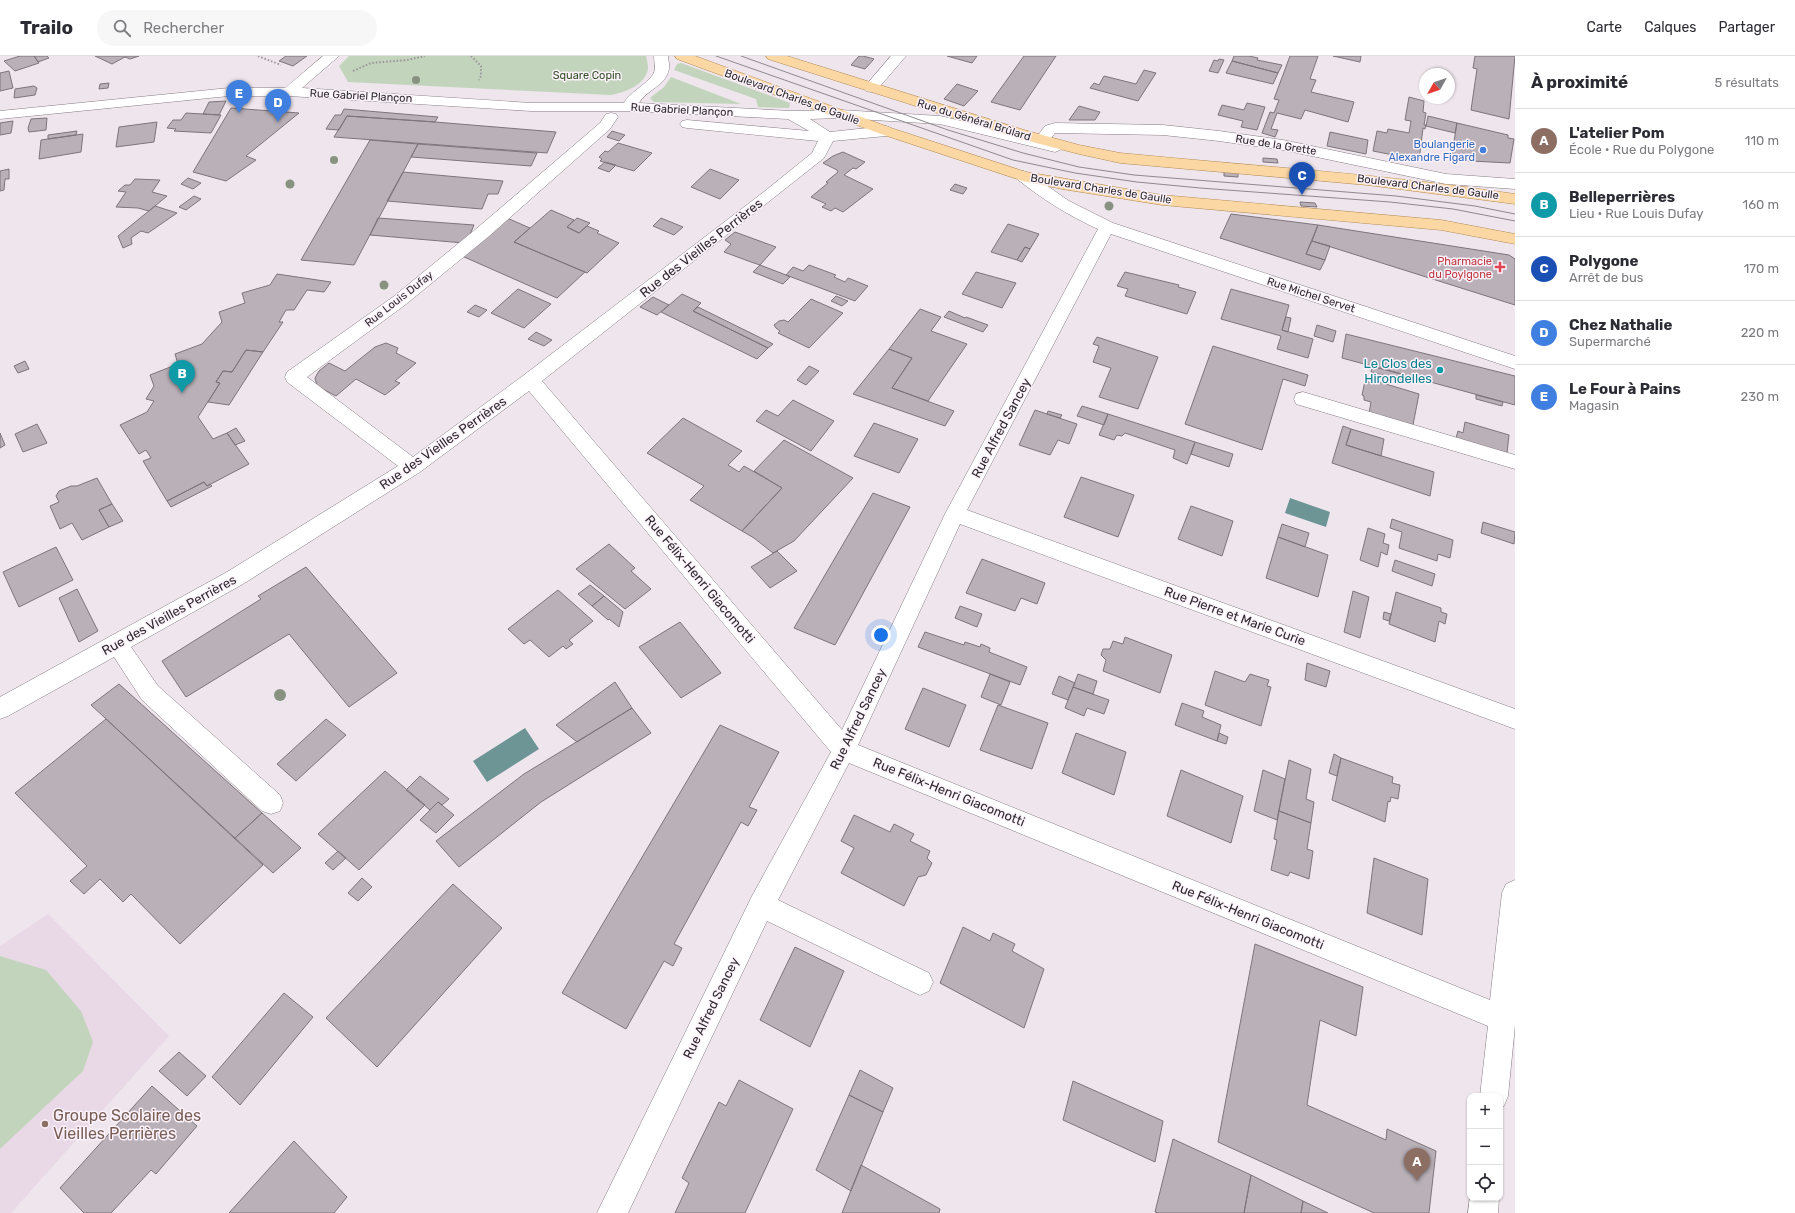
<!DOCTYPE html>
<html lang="fr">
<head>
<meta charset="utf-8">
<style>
	:root { --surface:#fff; --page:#f7f7f7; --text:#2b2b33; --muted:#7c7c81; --line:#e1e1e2; --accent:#d93025 }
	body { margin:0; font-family:Rubik,sans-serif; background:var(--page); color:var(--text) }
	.controls { position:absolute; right:12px; bottom:12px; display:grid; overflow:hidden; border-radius:8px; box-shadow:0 1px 3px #0004 }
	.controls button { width:36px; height:36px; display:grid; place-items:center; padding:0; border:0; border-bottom:1px solid var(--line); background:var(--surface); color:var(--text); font:20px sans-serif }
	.compass { position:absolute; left:1419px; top:12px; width:36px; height:36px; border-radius:50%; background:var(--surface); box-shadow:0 1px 3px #0004; rotate:230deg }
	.you { position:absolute; left:881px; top:579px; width:14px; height:14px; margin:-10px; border:3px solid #fff; border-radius:50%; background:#1a73e8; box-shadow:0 0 0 6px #1a73e833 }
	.badge { display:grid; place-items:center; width:26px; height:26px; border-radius:50%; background:var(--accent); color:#fff; font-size:13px; font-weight:700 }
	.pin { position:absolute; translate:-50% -33px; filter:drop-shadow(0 1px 2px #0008) }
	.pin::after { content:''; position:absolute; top:21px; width:14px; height:12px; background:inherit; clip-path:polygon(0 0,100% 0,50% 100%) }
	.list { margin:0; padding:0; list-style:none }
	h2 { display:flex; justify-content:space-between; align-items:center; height:52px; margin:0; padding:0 16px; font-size:17px }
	h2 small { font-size:13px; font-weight:400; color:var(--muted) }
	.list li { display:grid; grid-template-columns:26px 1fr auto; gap:12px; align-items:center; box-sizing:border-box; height:64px; padding:0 16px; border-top:1px solid var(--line) }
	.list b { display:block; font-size:15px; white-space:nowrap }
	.list p { margin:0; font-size:13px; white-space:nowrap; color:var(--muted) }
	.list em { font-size:13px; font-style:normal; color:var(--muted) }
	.icon { flex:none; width:22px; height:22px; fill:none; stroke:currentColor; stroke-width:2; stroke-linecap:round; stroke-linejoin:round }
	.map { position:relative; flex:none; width:1515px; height:1157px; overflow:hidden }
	header { display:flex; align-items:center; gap:24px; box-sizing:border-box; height:56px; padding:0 20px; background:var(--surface); border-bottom:1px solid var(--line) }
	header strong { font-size:19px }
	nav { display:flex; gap:22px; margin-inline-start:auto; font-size:14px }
	.search { width:280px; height:36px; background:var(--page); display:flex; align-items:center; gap:10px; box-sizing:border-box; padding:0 14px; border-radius:22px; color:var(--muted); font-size:15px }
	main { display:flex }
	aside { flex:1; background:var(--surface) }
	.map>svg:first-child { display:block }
	.built { fill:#e9d9e7 }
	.green { fill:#c3d4bd }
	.water { fill:#6d9595 }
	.building { fill:#b9b0b8; stroke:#7d757c }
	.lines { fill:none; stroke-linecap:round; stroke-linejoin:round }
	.minor-casing { stroke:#867d85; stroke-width:1 }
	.major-casing { stroke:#b28a52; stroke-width:1 }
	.path { stroke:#999298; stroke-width:2; stroke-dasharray:1.5 2; stroke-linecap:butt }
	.minor { fill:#fff; fill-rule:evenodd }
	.major { fill:#fbd7a3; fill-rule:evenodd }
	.tram { stroke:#8f898f; stroke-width:1 }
	.tree { fill:#879380 }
	.shop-dot { fill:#3f7fe0; stroke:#fcf2fb; stroke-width:1.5 }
	.health-dot { fill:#e0444e; stroke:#fcf2fb; stroke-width:1.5 }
	.culture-dot { fill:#0f9aa8; stroke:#fcf2fb; stroke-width:1.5 }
	.education-dot { fill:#8d6e63; stroke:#fcf2fb; stroke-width:1.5 }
	.labels { text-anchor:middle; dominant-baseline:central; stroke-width:3; stroke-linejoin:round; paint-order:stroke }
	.far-park-label { font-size:11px; fill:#335027; stroke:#fcf2fb }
	.far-street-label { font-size:11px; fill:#2d2a2d; stroke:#fcf2fb }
	.far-shop-label { font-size:11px; fill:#366cbe; stroke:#fcf2fb; text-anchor:end }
	.far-health-label { font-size:11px; fill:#be3a42; stroke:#fcf2fb; text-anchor:end }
	.street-label { font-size:13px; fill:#2d2a2d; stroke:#fcf2fb }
	.culture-label { font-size:13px; fill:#0d838f; stroke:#fcf2fb; text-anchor:end }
	.near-education-label { font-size:16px; fill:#785e54; stroke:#fcf2fb; text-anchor:start }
</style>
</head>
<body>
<header>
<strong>Trailo</strong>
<div class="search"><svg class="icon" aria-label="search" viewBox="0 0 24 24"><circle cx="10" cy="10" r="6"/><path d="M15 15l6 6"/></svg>Rechercher</div>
<nav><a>Carte</a><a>Calques</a><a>Partager</a></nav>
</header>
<main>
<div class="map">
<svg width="1515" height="1157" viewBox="0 0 1515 1157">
	<rect width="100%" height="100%" fill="#eee5ed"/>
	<path class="built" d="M48 858 169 980 11 1157H0V890Z"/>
	<path class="green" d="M349 0H646C647 4 648 9 648 13 645 29 626 36 611 39L348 26 339 10Z
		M681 7 790 47 789 52 758 51 756 43 674 14 677 8Z
		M671 21 741 48 654 46 650 42 664 31Z
		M0 900 46 914 81 955 93 986 83 1015 0 1093Z"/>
	<path class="water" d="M1290 442 1330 456 1326 471 1285 457Z
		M525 672 539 693 487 726 473 705Z"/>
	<path class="building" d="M20 0H34L39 7 15 15 4 5Z
		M34 0H47L49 2 38 6Z
		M95 0H139L130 3 125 1 112 8Z
		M286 0H307L293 10 279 5Z
		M859 0H863L874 3 865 13 851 9Z
		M947 0H977L972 7Z
		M1024 0H1056L1020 54 991 46Z
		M1234 0H1249L1258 2 1257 4 1282 9 1278 17 1232 5Z
		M1290 0H1318L1310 23 1316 24 1311 36 1354 46 1348 66 1305 54 1301 63 1277 57 1271 73 1278 74 1275 81 1262 77 1270 56 1274 57 1279 44 1274 43Z
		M1333 0H1361L1360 6Z
		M1475 0H1515L1509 63 1471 54 1477 13 1473 12Z
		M1219 3 1224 4 1218 17 1209 15 1214 4 1218 5Z
		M1232 5 1278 17 1273 28 1226 17Z
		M1144 14 1156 17 1138 45 1090 32 1094 27 1099 29 1104 20 1136 28Z
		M9 15 13 32 0 35V17Z
		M109 27 108 32 99 33 100 28Z
		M957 28 978 35 964 50 944 43Z
		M34 30 37 32 35 39 14 42 15 33Z
		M1409 41 1424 45 1423 56 1426 57 1424 69H1426L1425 73 1423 72 1419 104 1373 95 1377 75 1387 77 1388 73 1409 77 1411 65 1405 64Z
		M226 45 219 59 203 58 209 46Z
		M1247 47 1265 51 1257 74 1241 71 1243 65 1218 59 1222 49 1244 54Z
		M1079 50 1100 56 1095 64H1069Z
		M231 52 299 57 246 100 256 104 226 125 193 116Z
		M344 53 438 61 435 66 347 60 339 74 326 73 335 59H341Z
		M186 57 203 58 221 59 211 77 174 75 176 73 167 72 173 64H181Z
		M347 60 435 66 556 76 547 97 334 81Z
		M1428 60 1457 67 1455 77 1426 70Z
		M47 62 46 74 29 76 28 72 31 63Z
		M13 65 11 77 0 79V67Z
		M157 66 154 86 116 91 119 71Z
		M1457 67 1508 79V82L1514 83 1510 107 1451 104Z
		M77 75 76 79 48 83V79Z
		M612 75 625 79 619 85 607 81Z
		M1330 76 1368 84 1366 98 1327 90Z
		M83 78 81 96 39 103 41 84Z
		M370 84 418 88 354 209 301 204Z
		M618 87 652 97 634 115 600 105 602 103 599 101 605 95 608 96Z
		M418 88 537 97 531 110 411 101Z
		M843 96 865 106 856 113 853 112 844 119 873 133 843 156 835 152 831 155 822 151 826 148 811 141 828 127 826 126 838 116 837 114 823 107 833 100Z
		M1263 102 1277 103 1278 107 1263 106Z
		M605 106 616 109 609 116 598 112Z
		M9 113V123H5L4 134 0 135V115Z
		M710 113 739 124 720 143 691 131Z
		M403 116 503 125 498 138H488L482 153 387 145Z
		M1224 116 1238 117V121L1224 120Z
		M188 122 201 127 193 133 181 128Z
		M135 123 160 124 152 136 167 140 149 155 138 152 116 151 126 136 118 135 125 129H130Z
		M955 128 967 132 963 138 950 134Z
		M194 140 201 143 186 154 179 151Z
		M1300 146 1315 147 1317 151 1301 150Z
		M155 150 177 157 148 177 141 175 131 182 132 188 123 192 118 180Z
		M551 154 574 164 567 171 579 177 587 170 599 175 597 177 619 187 587 217 514 186Z
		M1231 158 1318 169 1306 198 1325 204 1320 214 1220 182Z
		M378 162 474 169 468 183 464 187 370 179Z
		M507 162 530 172 514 186 585 216 557 242 462 200Z
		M577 162 590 167 579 177 567 171Z
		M661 162 683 171 674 179 653 170Z
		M1008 168 1039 178 1030 193 1025 191 1017 204 991 196Z
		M1318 169 1509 199 1515 203V249L1312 185Z
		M735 176 776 191 760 209 751 206 724 196 731 188 725 184Z
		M1312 185 1330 190 1325 204 1306 198Z
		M1025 191 1030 193 1022 206 1017 204Z
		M760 209 786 219 790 221 783 228 753 216Z
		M809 209 836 219 834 221 845 226 848 222 868 230 855 245 786 219 793 211 803 215Z
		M976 216 1016 227 1002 252 962 238Z
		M1125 216 1179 229 1178 231 1196 236 1187 258 1125 240 1128 233 1117 230Z
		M277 218 331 226 324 236 307 234 294 254H286L279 266H283L263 296 246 294 232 316 223 315 216 326 220 327 198 361 213 383 227 377 249 408 207 430 204 426 167 445 143 405 151 402 146 394 139 398 120 369 147 356 154 345 146 343 154 330 150 319 178 308 175 298 202 288 222 266 219 256 245 247 242 237 270 229Z
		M518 233 551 248 524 272 491 257Z
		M1231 233 1289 249 1282 274 1313 283 1308 302 1277 293 1281 280 1221 263Z
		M682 238 701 247 693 255 768 292 757 303 661 256Z
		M836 240 848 245 842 250 831 245Z
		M653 241 669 249 657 259 640 251Z
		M811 243 843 257 809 292 778 277 780 275 776 272 774 269 779 265 784 264 788 266Z
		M475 249 487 254 479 261 467 256Z
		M698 251 773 288 768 292 693 255Z
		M920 253 941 261 931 275 967 288 928 345 892 332 912 302 889 293Z
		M949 255 965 262 966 261 988 269 983 276 944 261Z
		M1286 261 1291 262 1288 276 1282 274Z
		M1317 269 1336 275 1333 286 1314 280Z
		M536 276 552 284 544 290 528 283Z
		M1346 278 1515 320V349L1342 302Z
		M1097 281 1158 301 1138 353 1099 341 1111 312 1093 306 1099 290 1093 288Z
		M386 287 398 292 396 297 416 307 395 325 400 327 385 339 356 323 336 340 317 330 315 322 319 315 329 307 345 315 375 291Z
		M1213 290 1308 319 1305 330 1283 323 1262 394 1185 368Z
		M889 293 912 302 892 332 954 355 945 370 853 338Z
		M246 294 263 296 229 349 208 346 220 327 216 326 223 315 232 316Z
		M25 305 29 313 18 317 14 310Z
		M809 310 819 315 806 329 797 324Z
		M1372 310 1402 318 1401 324 1371 316Z
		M1365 325 1375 328 1376 325 1419 338 1413 369 1369 357 1371 346 1364 344V340L1362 339Z
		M1476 339 1503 346 1502 350 1476 343Z
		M793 344 834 365 811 395 756 365 766 354 778 360Z
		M1082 350 1108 358 1104 369 1077 360Z
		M1035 354 1077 368 1069 388 1058 384 1050 399 1019 389Z
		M1048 355 1062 359 1060 362 1047 358Z
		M1108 358 1195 386 1187 408 1173 402 1175 394 1125 377 1122 380 1117 379 1114 384 1099 379Z
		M683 362 742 395 728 409 739 416 744 410 782 432 742 475 690 444 704 430 647 397Z
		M1465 366 1509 379 1507 397 1456 382 1458 375 1463 377Z
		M874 367 918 383 899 417 854 400Z
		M37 368 47 387 23 396 15 378Z
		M1343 370 1351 373 1346 389 1434 416 1430 440 1332 407Z
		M236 372 245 385 235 389 227 377Z
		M1351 373 1384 383 1381 400 1346 389Z
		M0 377 5 389 0 392Z
		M784 384 853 422 794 485 773 497 754 482 742 475 782 432 754 415Z
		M1195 386 1233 398 1229 411 1191 398Z
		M1081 421 1134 439 1118 481 1064 461Z
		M97 422 112 448 99 454 109 471 82 484 72 467 60 473 50 450 59 446 56 440 59 435 71 430H77Z
		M204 426 207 430 210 428 212 430 171 451 167 445Z
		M873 437 910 451 835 589 794 572Z
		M112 448 123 465 109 471 99 454Z
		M1191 450 1233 465 1222 500 1178 483Z
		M1392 463 1453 484 1450 502 1438 498 1437 505 1399 492 1402 476 1390 472Z
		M1483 466 1515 476 1514 488 1481 477Z
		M1282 468 1309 477 1305 491 1278 481Z
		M1368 472 1385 478 1383 487 1389 489 1387 499 1381 496 1378 511 1360 504Z
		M1278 481 1328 499 1318 541 1266 522Z
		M609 488 635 512 631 515 651 533 625 553 576 513Z
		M56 491 73 524 19 551 3 516Z
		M777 495 797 515 770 532 751 511Z
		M982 503 1045 527 1037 548 1021 542 1015 555 966 537Z
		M1395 504 1435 518 1432 530 1392 515Z
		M306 511 397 617 349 651 289 578 186 641 162 605 261 543 258 540Z
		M590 529 604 540 592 550 578 538Z
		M77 533 98 575 79 586 59 542Z
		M558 534 593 565 569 584 573 588 566 593 563 590 549 601 530 584 524 588 508 573Z
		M1353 535 1369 541 1360 582 1344 576Z
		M1396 536 1441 552V556L1447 558 1445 568 1439 565 1435 586 1389 568Z
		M604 540 623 556 619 571 609 563 608 564 592 550Z
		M960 550 982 558 977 571 955 562Z
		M1384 556 1391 558 1389 565 1383 563Z
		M680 566 721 617 681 642 639 591Z
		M925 576 964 589 965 586 980 591 981 588 990 592 989 596 1027 611 1020 629 918 591Z
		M1125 581 1172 599 1160 637 1103 615 1106 604 1101 599 1103 593H1110L1113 585 1123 588Z
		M1307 607 1330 615 1326 631 1305 624Z
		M1215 615 1245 626 1250 618 1269 624 1267 630 1271 631 1261 670 1205 649Z
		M990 618 1010 626 1001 649 981 641Z
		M1078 618 1097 625 1093 638 1073 631Z
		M1059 620 1075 627 1068 644 1052 638Z
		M615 626 632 652 577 686 556 669Z
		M119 628 262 757 235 782 91 649Z
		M1073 631 1109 644 1104 658 1087 652 1084 660 1065 652Z
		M923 632 966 649 949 691 905 673Z
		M1182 647 1204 655 1202 661 1221 669 1217 685 1175 669Z
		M998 649 1048 667 1032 713 980 694Z
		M632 652 651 677 541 746 459 811 436 785 524 718Z
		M106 663 263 809 180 888 131 838 123 846 100 823 84 838 70 825 87 810 15 737Z
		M326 663 346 679 296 725 277 708Z
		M720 669 779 696 749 751 757 754 748 770 741 766 674 888 682 892 673 910 664 905 626 973 562 937Z
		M1076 677 1126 696 1114 739 1062 717Z
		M1219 677 1228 681 1226 688 1217 685Z
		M1334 698 1341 702 1337 720 1329 717Z
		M1341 702 1393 721 1392 727 1400 729 1398 743 1391 741 1390 746 1388 745 1385 766 1332 744Z
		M1289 704 1311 713 1306 743 1314 746 1311 767 1279 755Z
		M1181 714 1243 740 1231 787 1167 760Z
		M1263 714 1285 723 1277 764 1254 755Z
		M385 715 425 749 359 814 318 778Z
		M420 720 449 743 442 749 438 746 430 754 406 734Z
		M438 746 454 759 436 777 420 764Z
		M1279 755 1311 767 1307 793 1313 795 1309 823 1290 816 1288 820 1271 814 1277 784 1274 783Z
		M262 757 301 792 273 817 235 782Z
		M854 759 890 776 894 768 914 778 910 785 930 795 927 802 932 807 926 819 918 821 904 850 841 817 854 792 841 785Z
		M338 795 346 802 333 814 325 807Z
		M1374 802 1428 823 1422 879 1367 857Z
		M362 822 372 831 358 845 348 837Z
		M453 828 502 872 377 1011 326 962Z
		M963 871 990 885 993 877 1015 888 1012 895 1044 913 1024 972 940 927Z
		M1255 888 1363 931 1356 980 1320 964 1307 1049 1386 1084 1387 1073 1436 1095 1429 1157H1374L1218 1086Z
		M795 891 844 915 810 991 760 964Z
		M284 937 313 961 240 1049 212 1021Z
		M179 996 206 1020 187 1040 159 1015Z
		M860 1014 893 1032 883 1056 849 1039Z
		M739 1024 793 1053 745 1157H675L689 1127 682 1122 719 1046 726 1050Z
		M1073 1025 1163 1065 1155 1106 1063 1064Z
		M152 1030 197 1070 156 1118 151 1114 111 1157H84L60 1132Z
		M849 1039 883 1056 851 1135 816 1114Z
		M1173 1083 1251 1119 1244 1157H1158L1155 1156Z
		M294 1085 347 1141 334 1157H229Z
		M861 1109 940 1153 939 1157H842Z
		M1251 1119 1303 1145 1301 1157H1244Z
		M1303 1145 1328 1157H1301Z"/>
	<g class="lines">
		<g class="minor-casing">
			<path id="minor" d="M323 0H339L302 32 531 47H624C631 34 653 26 655 13 655 9 654 4 654 0H668C668 4 670 9 669 13 666 30 646 34 639 47L792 55 840 54 940 60 1036 82 1045 70 1055 67 1163 69 1219 75 1283 84 1446 118 1515 123V133L1446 128 1283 94 1219 85 1163 79 1055 77 1049 85 1060 88 1063 91 1060 94 1055 96 940 68 840 62 810 63 830 76 886 70 891 72 894 75 891 78 886 80 833 85 824 102 542 325 842 674 945 458 1098 173C1069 160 1042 143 1017 123L1015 120 1017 117 1023 115 1029 117 1069 145 1113 167 1515 300V313L1111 178 967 454 1515 653V673L960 468 858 689 1490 944 1502 837 1506 828 1515 824V969L1508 1040 1504 1050 1500 1052V1040H1480L1488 970 849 707 778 844 929 917 933 926 929 935 920 939 911 935 767 865 628 1157H597L752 840 831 696 529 335 420 416 243 528 131 591 158 630 280 739 283 747 280 755 271 758 262 755 142 644 114 601 8 660 0 663V641L227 516 398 410 287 326 285 321 287 316 393 241 476 173 600 67 606 58 611 57 616 58 618 61 610 73 488 181 405 249 307 321 413 401 524 319 765 135 812 97 818 85 687 72 682 71 680 68 682 65 687 64 809 75 788 63 630 55H531L289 40H229L0 63V55L229 32H285Z
				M891 0H906L876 35 871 36 866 35 864 32 866 29Z
				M1303 336 1515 399V413L1296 348 1294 343 1296 338Z
				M1470 1140V1142H1499L1498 1157H1468Z"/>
		</g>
		<g class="major-casing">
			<path id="major" d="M675 0H695L891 72 1026 116 1162 139 1441 164 1515 178V188L1441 174 1162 149 1062 133 1023 125 881 78 677 3Z
				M766 0H787L1024 74 1079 89 1120 97C1252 110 1384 118 1515 138V148L1367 129 1120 107 1079 98 1013 81 768 3Z"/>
		</g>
		<path class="path" d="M258 0 281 9
			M471 0 481 10V20L479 24
			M353 15 371 7 407 4 425 0"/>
		<use href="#minor" class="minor"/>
		<use href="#major" class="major"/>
		<path class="tram" d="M716 0 1013 104 1075 117 1137 126 1200 132 1390 146 1453 153 1515 165
			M741 0 948 74 1023 97 1079 111 1134 119 1396 140 1475 150 1515 158"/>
	</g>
	<g class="tree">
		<circle cx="416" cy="24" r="4"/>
		<circle cx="334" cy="104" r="4"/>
		<circle cx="290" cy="128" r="4.5"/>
		<circle cx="1109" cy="150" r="4.5"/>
		<circle cx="384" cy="229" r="4.5"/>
		<circle cx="280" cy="639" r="6"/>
	</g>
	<circle class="shop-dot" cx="1483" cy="94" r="4"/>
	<path class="health-dot" d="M1498 205h4v4h4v4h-4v4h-4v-4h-4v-4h4z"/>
	<circle class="culture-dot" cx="1440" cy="314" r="4"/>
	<circle class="education-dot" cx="45" cy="1068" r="4"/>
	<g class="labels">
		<g class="far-park-label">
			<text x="587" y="19">Square Copin</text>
		</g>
		<g class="far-street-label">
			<text transform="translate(361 40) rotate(3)">Rue Gabriel Plançon</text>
			<text transform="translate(792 41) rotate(20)">Boulevard Charles de Gaulle</text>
			<text transform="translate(682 54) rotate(3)">Rue Gabriel Plançon</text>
			<text transform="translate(974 64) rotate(17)">Rue du Général Brûlard</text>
			<text transform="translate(1276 89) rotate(9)">Rue de la Grette</text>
			<text transform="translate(1428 131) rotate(7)">Boulevard Charles de Gaulle</text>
			<text transform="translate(1101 133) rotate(9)">Boulevard Charles de Gaulle</text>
			<text transform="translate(1311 239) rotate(18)">Rue Michel Servet</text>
			<text transform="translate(399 243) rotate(-38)">Rue Louis Dufay</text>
		</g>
		<g class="far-shop-label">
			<text x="1475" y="88">Boulangerie<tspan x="1475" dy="13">Alexandre Figard</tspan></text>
		</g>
		<g class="far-health-label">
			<text x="1492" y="205">Pharmacie<tspan x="1492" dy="13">du Poylgone</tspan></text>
		</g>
		<g class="street-label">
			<text transform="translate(701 192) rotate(-38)">Rue des Vieilles Perrières</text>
			<text transform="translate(1001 372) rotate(-62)">Rue Alfred Sancey</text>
			<text transform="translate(443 387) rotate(-35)">Rue des Vieilles Perrières</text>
			<text transform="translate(700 523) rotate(50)">Rue Félix-Henri Giacomotti</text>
			<text transform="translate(169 559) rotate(-29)">Rue des Vieilles Perrières</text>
			<text transform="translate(1235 560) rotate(20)">Rue Pierre et Marie Curie</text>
			<text transform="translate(858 663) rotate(-64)">Rue Alfred Sancey</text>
			<text transform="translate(949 736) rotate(22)">Rue Félix-Henri Giacomotti</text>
			<text transform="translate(1248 859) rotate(22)">Rue Félix-Henri Giacomotti</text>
			<text transform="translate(711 952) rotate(-64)">Rue Alfred Sancey</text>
		</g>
		<g class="culture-label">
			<text x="1432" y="307">Le Clos des<tspan x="1432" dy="15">Hirondelles</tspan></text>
		</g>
		<g class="near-education-label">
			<text x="53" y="1059">Groupe Scolaire des<tspan x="53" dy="18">Vieilles Perrières</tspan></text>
		</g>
	</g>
</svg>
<div class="controls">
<button>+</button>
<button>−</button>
<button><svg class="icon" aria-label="locate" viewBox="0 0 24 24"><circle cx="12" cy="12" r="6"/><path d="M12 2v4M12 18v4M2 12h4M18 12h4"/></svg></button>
</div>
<svg class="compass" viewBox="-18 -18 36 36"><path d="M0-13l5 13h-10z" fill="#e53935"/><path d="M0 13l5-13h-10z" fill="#7c7c81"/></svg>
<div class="you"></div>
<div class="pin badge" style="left:1417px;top:1125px;background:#8d6e63">A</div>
<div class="pin badge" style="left:182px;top:337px;background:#0f9aa8">B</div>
<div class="pin badge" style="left:1302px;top:139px;background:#1a4fb4">C</div>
<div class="pin badge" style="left:278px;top:66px;background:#3f7fe0">D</div>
<div class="pin badge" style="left:239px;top:57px;background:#3f7fe0">E</div>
</div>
<aside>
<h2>À proximité<small>5 résultats</small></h2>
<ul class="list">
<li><span class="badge" style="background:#8d6e63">A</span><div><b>L'atelier Pom</b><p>École · Rue du Polygone</p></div><em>110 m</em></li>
<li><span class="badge" style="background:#0f9aa8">B</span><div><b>Belleperrières</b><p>Lieu · Rue Louis Dufay</p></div><em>160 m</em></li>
<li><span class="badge" style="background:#1a4fb4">C</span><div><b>Polygone</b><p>Arrêt de bus</p></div><em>170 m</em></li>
<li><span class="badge" style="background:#3f7fe0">D</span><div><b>Chez Nathalie</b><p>Supermarché</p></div><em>220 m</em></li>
<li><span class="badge" style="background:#3f7fe0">E</span><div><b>Le Four à Pains</b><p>Magasin</p></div><em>230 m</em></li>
</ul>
</aside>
</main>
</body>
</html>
